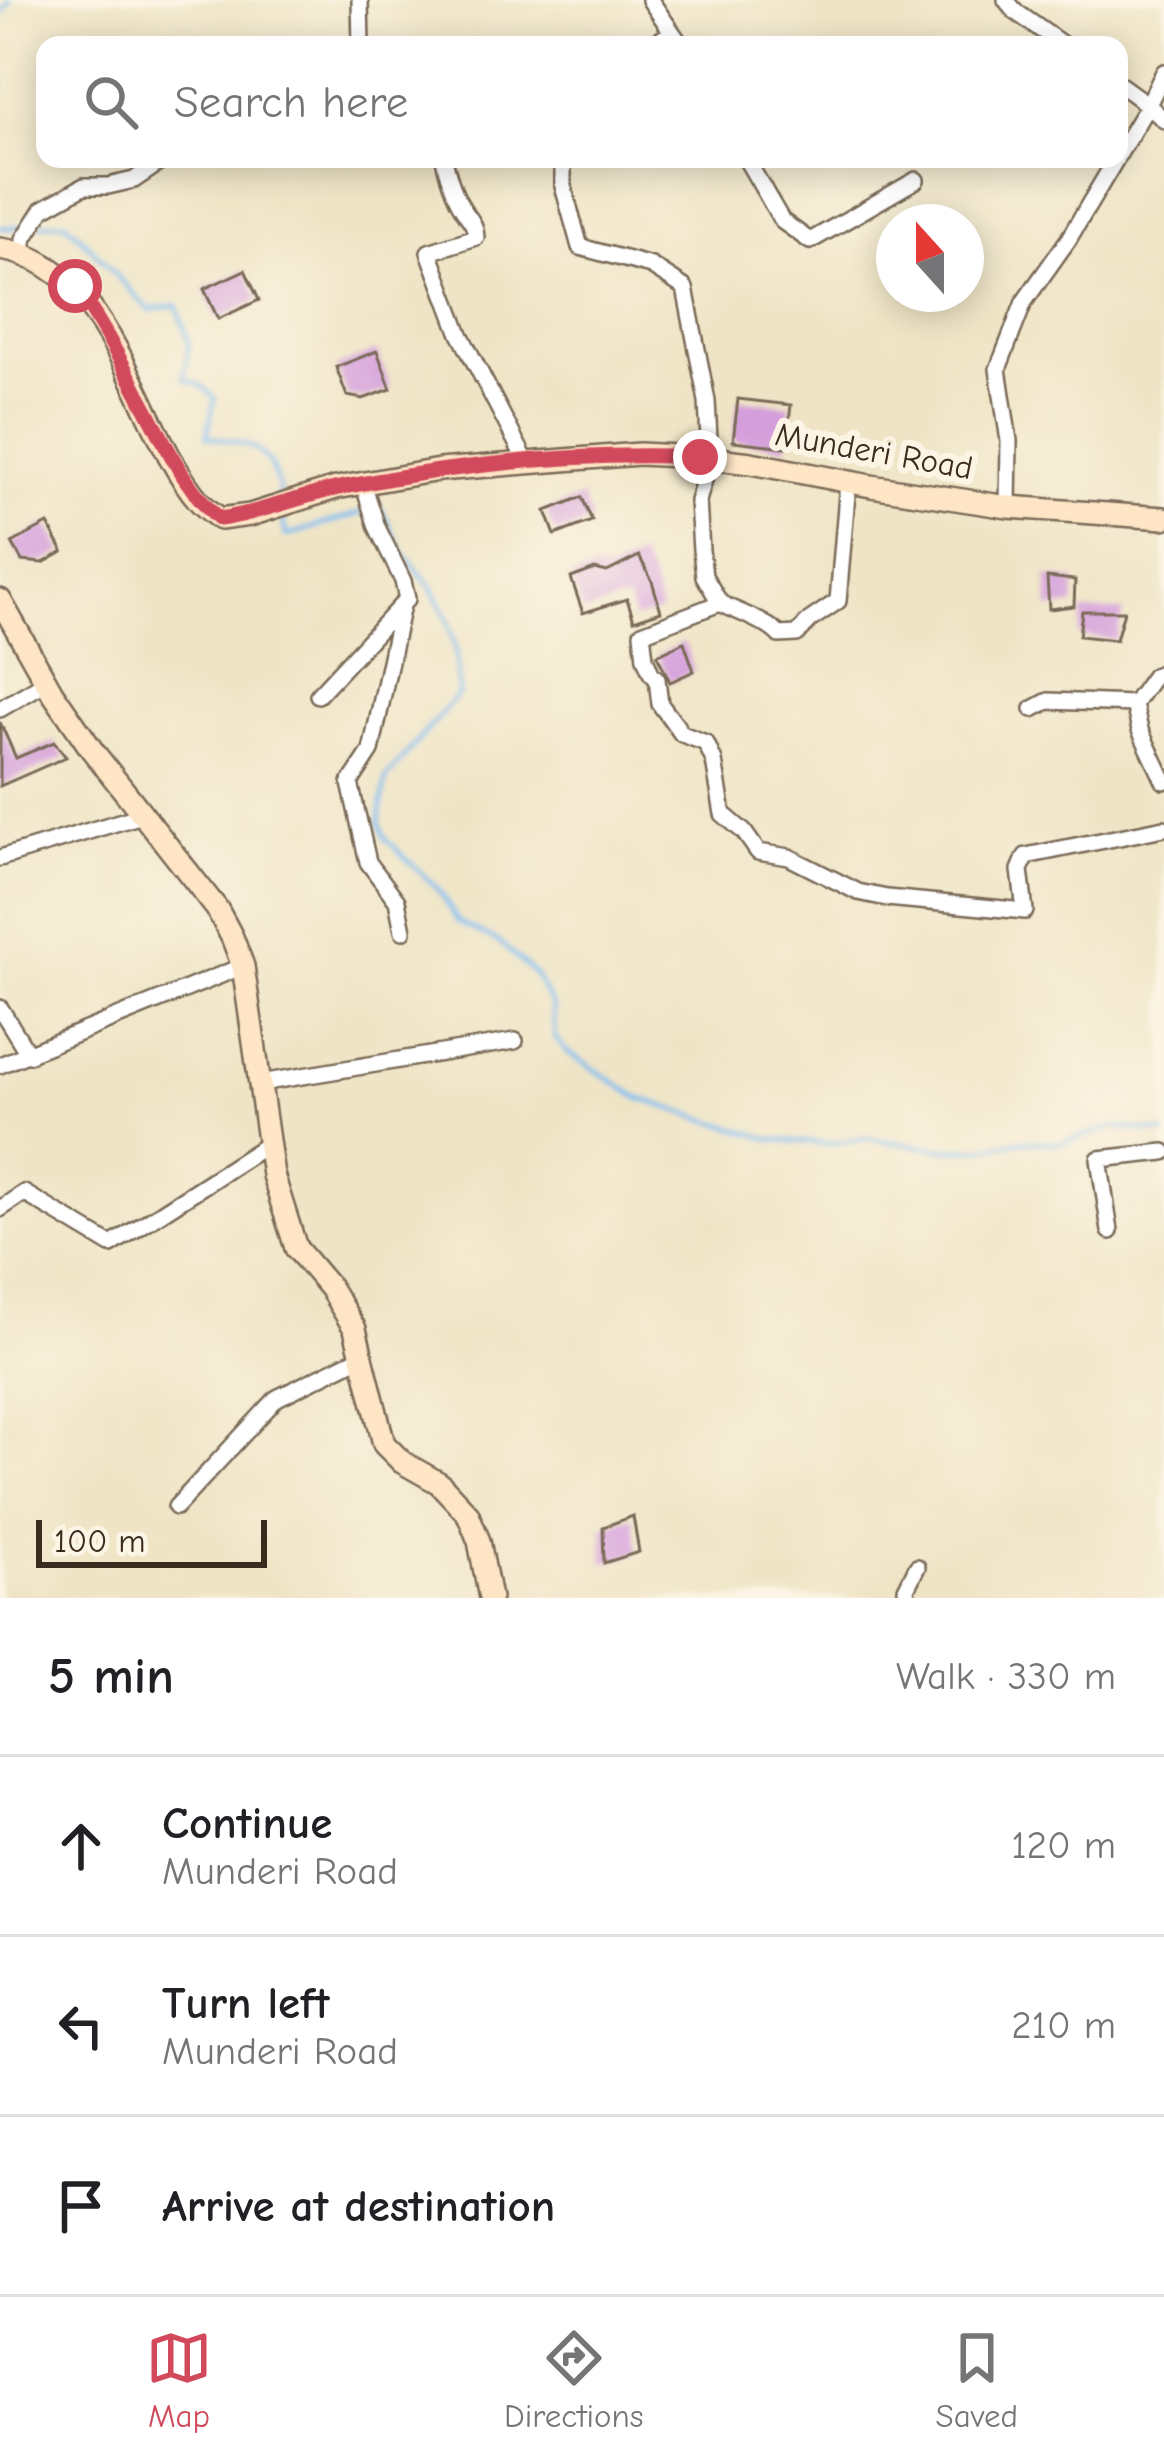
<!DOCTYPE html>
<html lang="en">
<head>
<meta charset="utf-8">
<style>
	:root { --surface:#fff; --page:#f6f6f6; --text:#202124; --muted:#757577; --line:#e0e0e0; --accent:#d1495b }
	body { margin:0; font-family:"Comic Neue",sans-serif; background:var(--page); color:var(--text) }
	.compass { position:absolute; left:876px; top:204px; width:108px; height:108px; border-radius:50%; background:var(--surface); box-shadow:0 6px 30px #0003; rotate:339deg }
	.scale { position:absolute; left:36px; bottom:30px; width:231px; box-sizing:border-box; padding-left:12px; border:6px solid #3b2a1e; border-top:0; font-size:33px; line-height:42px; white-space:nowrap; color:#3b2a1e; -webkit-text-stroke:9px #fcf5e5; paint-order:stroke }
	.stop { position:absolute; width:36px; height:36px; margin:-27px; border:9px solid #d1495b; border-radius:50%; background:#fff }
	.stop.end { background:#d1495b; border-color:#fff; box-shadow:0 3px 12px #0008 }
	.list { margin:0; padding:0; list-style:none }
	h2 { display:flex; justify-content:space-between; align-items:center; height:156px; margin:0; padding:0 48px; font-size:51px }
	h2 small { font-size:39px; font-weight:400; color:var(--muted) }
	.list li { display:grid; grid-template-columns:78px 1fr auto; gap:36px; align-items:center; box-sizing:border-box; height:180px; padding:0 48px; border-top:3px solid var(--line) }
	.list b { display:block; font-size:45px; white-space:nowrap }
	.list p { margin:0; font-size:39px; white-space:nowrap; color:var(--muted) }
	.list em { font-size:39px; font-style:normal; color:var(--muted) }
	.icon { flex:none; width:66px; height:66px; fill:none; stroke:currentColor; stroke-width:2; stroke-linecap:round; stroke-linejoin:round }
	.map { position:relative; flex:none; width:1164px; height:1598px; overflow:hidden }
	.search { position:absolute; background:var(--surface); box-shadow:0 6px 30px #0003; left:36px; right:36px; top:36px; height:132px; display:flex; align-items:center; gap:30px; box-sizing:border-box; padding:0 42px; border-radius:24px; color:var(--muted); font-size:45px }
	.sheet { height:696px; background:var(--surface) }
	nav { display:flex; justify-content:space-around; align-items:center; box-sizing:border-box; height:168px; border-top:3px solid var(--line); background:var(--surface); font-size:33px; color:var(--muted) }
	nav a { display:grid; justify-items:center; gap:6px }
	nav .on { color:var(--accent) }
	.map>svg:first-child { display:block }
	.lines { fill:none; stroke-linecap:round; stroke-linejoin:round }
	.stream { stroke:#7cbdf1; stroke-width:4.5 }
	.building { fill:#d49ddb }
	.street-casing { stroke:#7a6b58; stroke-width:20 }
	.secondary-casing { stroke:#7a6b58; stroke-width:26 }
	.street { stroke:#fff; stroke-width:15 }
	.secondary { stroke:#fde5c5; stroke-width:21 }
	.route { stroke:#d1495b; stroke-width:15 }
	.labels { text-anchor:middle; dominant-baseline:central; stroke-width:12; stroke-linejoin:round; paint-order:stroke }
	.street-label { font-size:33px; fill:#3b2a1e; stroke:#fcf5e5 }
</style>
</head>
<body>
<div class="map">
<svg width="1164" height="1598" viewBox="0 0 1164 1598">
	<rect width="100%" height="100%" fill="#fcf5e5"/>
	<filter id="ink" filterUnits="userSpaceOnUse"><feTurbulence type="fractalNoise" baseFrequency=".00833" numOctaves="2"/><feDisplacementMap in="SourceGraphic" scale="24" xChannelSelector="R" yChannelSelector="G"/><feConvolveMatrix kernelMatrix="1 2 1 2 8 2 1 2 1" color-interpolation-filters="sRGB"/></filter>
	<filter id="wash" filterUnits="userSpaceOnUse"><feTurbulence type="fractalNoise" baseFrequency=".004" numOctaves="4" result="noise"/><feDisplacementMap in="SourceGraphic" scale="48" xChannelSelector="R" yChannelSelector="G"/><feGaussianBlur stdDeviation="2.7" result="paint"/><feColorMatrix in="noise" values="0 0 0 0 0 0 0 0 0 0 0 0 0 0 0 0 0 1.4 0 .05"/><feComposite in="paint" operator="in"/></filter>
	<g filter="url(#wash)">
		<rect width="100%" height="100%" fill="#efe4c5"/>
		<g class="lines">
			<path class="stream" d="M0 16 10 0
				M0 74 2 86 0 94
				M41 224 65 222C96 250 120 282 150 310L177 305 189 344 184 379 201 385 215 398 207 436C252 445 271 446 280 496
				M0 228 29 226
				M282 513 286 536 380 507 404 554 431 586 447 618 455 649 459 693 386 778 379 822 385 838 438 889 458 922 499 942 534 974 552 1006 555 1038 567 1052 641 1099 770 1139 827 1144 865 1138 939 1149H979L1020 1141 1061 1143 1115 1127 1164 1133"/>
		</g>
		<g id="blocks">
			<path class="building" d="M245 270 259 300 218 319 204 289Z
				M377 351 391 389 363 399 347 396 336 367Z
				M738 399 791 405 786 447 733 441Z
				M582 497 592 521 555 535 546 511Z
				M48 524 63 552 43 563 22 561 12 543Z
				M639 556 652 581 661 611 634 620 627 599 583 613 571 578 595 569 607 572Z
				M1047 577 1075 580 1074 606 1049 609Z
				M1082 611H1124L1116 640 1079 636Z
				M684 642 694 671 670 682 657 655Z
				M0 722 16 758 54 742 66 757 0 786Z
				M633 1516 639 1552 604 1563 603 1527Z"/>
		</g>
	</g>
	<g filter="url(#ink)">
		<use href="#blocks" fill-opacity="0" stroke="#7a6b58" stroke-width="3"/>
		<g class="lines">
			<g class="street-casing">
				<path id="street" d="M360 0 361 45
					M650 0 672 32
					M1006 0 1016 12 1063 45
					M653 45 672 32 681 45
					M1119 84 1148 105 1164 72
					M1119 154 1148 105 1164 120
					M444 159C448 176 453 194 463 209 470 221 475 222 476 237L429 252 460 334 527 463
					M563 159V186L580 247 651 266 685 288 707 401 710 458 698 501 701 550 704 576 720 603
					M746 159 782 221 810 241 916 180
					M24 252V239L43 209 84 186H108L134 180 165 159
					M848 482 838 601 810 620 797 634 779 635C770 623 737 612 720 603L642 633 645 658 651 673 657 679 660 704 682 734 706 743 714 761 723 814 744 832 758 852 789 857 858 892 887 898 1025 911 1020 870 1026 856 1164 828
					M1008 507 1009 441 998 369 1024 302 1068 240 1116 159
					M402 605 371 751 350 783 368 862 397 901 403 931
					M1164 672 1154 676 1134 704 1140 730 1164 781
					M318 695 407 599 403 581 377 527 363 483
					M0 709 46 682
					M1033 709 1048 701 1134 704
					M0 858 142 815
					M0 1008 29 1055
					M0 1065 243 966
					M260 1083 515 1041
					M0 1209 24 1193 111 1245 268 1144
					M1110 1231 1099 1159 1164 1152
					M176 1507 277 1398 362 1356
					M907 1598 906 1589 917 1567"/>
			</g>
			<g class="secondary-casing">
				<path id="secondary" d="M0 249C114 265 135 425 199 501 205 508 214 514 220 519L250 515 336 488 439 470 639 454 700 457 751 463 871 486 1008 507 1164 518
					M0 600 52 692 92 750 217 909 232 937 243 966 273 1175 296 1248 330 1288 355 1329 384 1444 402 1462 439 1483 468 1514 479 1541 490 1598"/>
			</g>
			<use href="#street" class="street"/>
			<use href="#secondary" class="secondary"/>
		</g>
	</g>
	<g class="lines" filter="url(#ink)">
		<path class="route" d="M75 286C103 325 124 367 147 410 168 449 186 490 220 519 263 513 302 495 344 487 460 464 581 452 700 457"/>
	</g>
	<g class="labels">
		<g class="street-label">
			<text transform="translate(874 451) rotate(10)">Munderi Road</text>
		</g>
	</g>
</svg>
<svg class="compass" viewBox="-18 -18 36 36"><path d="M0-13l5 13h-10z" fill="#e53935"/><path d="M0 13l5-13h-10z" fill="#757577"/></svg>
<div class="scale">100 m</div>
<div class="stop" style="left:75px;top:286px"></div>
<div class="stop end" style="left:700px;top:457px"></div>
<div class="search"><svg class="icon" aria-label="search" viewBox="0 0 24 24"><circle cx="10" cy="10" r="6"/><path d="M15 15l6 6"/></svg>Search here</div>
</div>
<section class="sheet">
<h2>5 min<small>Walk · 330 m</small></h2>
<ul class="list">
<li><svg class="icon" aria-label="ahead" viewBox="0 0 24 24"><path d="M12 20V5M6 11l6-6 6 6"/></svg><div><b>Continue</b><p>Munderi Road</p></div><em>120 m</em></li>
<li><svg class="icon" aria-label="left" viewBox="0 0 24 24"><path d="M17 20v-9H6M10 6l-5 5 5 5"/></svg><div><b>Turn left</b><p>Munderi Road</p></div><em>210 m</em></li>
<li><svg class="icon" aria-label="arrive" viewBox="0 0 24 24"><path d="M6 21V4h12l-3 4 3 4H6"/></svg><div><b>Arrive at destination</b></div></li>
</ul>
</section>
<nav>
<a class="on"><svg class="icon" aria-label="map" viewBox="0 0 24 24"><path d="M3 6l6-2 6 2 6-2v14l-6 2-6-2-6 2zM9 4v14M15 6v14"/></svg>Map</a>
<a><svg class="icon" aria-label="directions" viewBox="0 0 24 24"><path d="M12 3l9 9-9 9-9-9zM9 14v-3h6M13 9l2 2-2 2"/></svg>Directions</a>
<a><svg class="icon" aria-label="saved" viewBox="0 0 24 24"><path d="M7 4h10v16l-5-4-5 4z"/></svg>Saved</a>
</nav>
</body>
</html>
